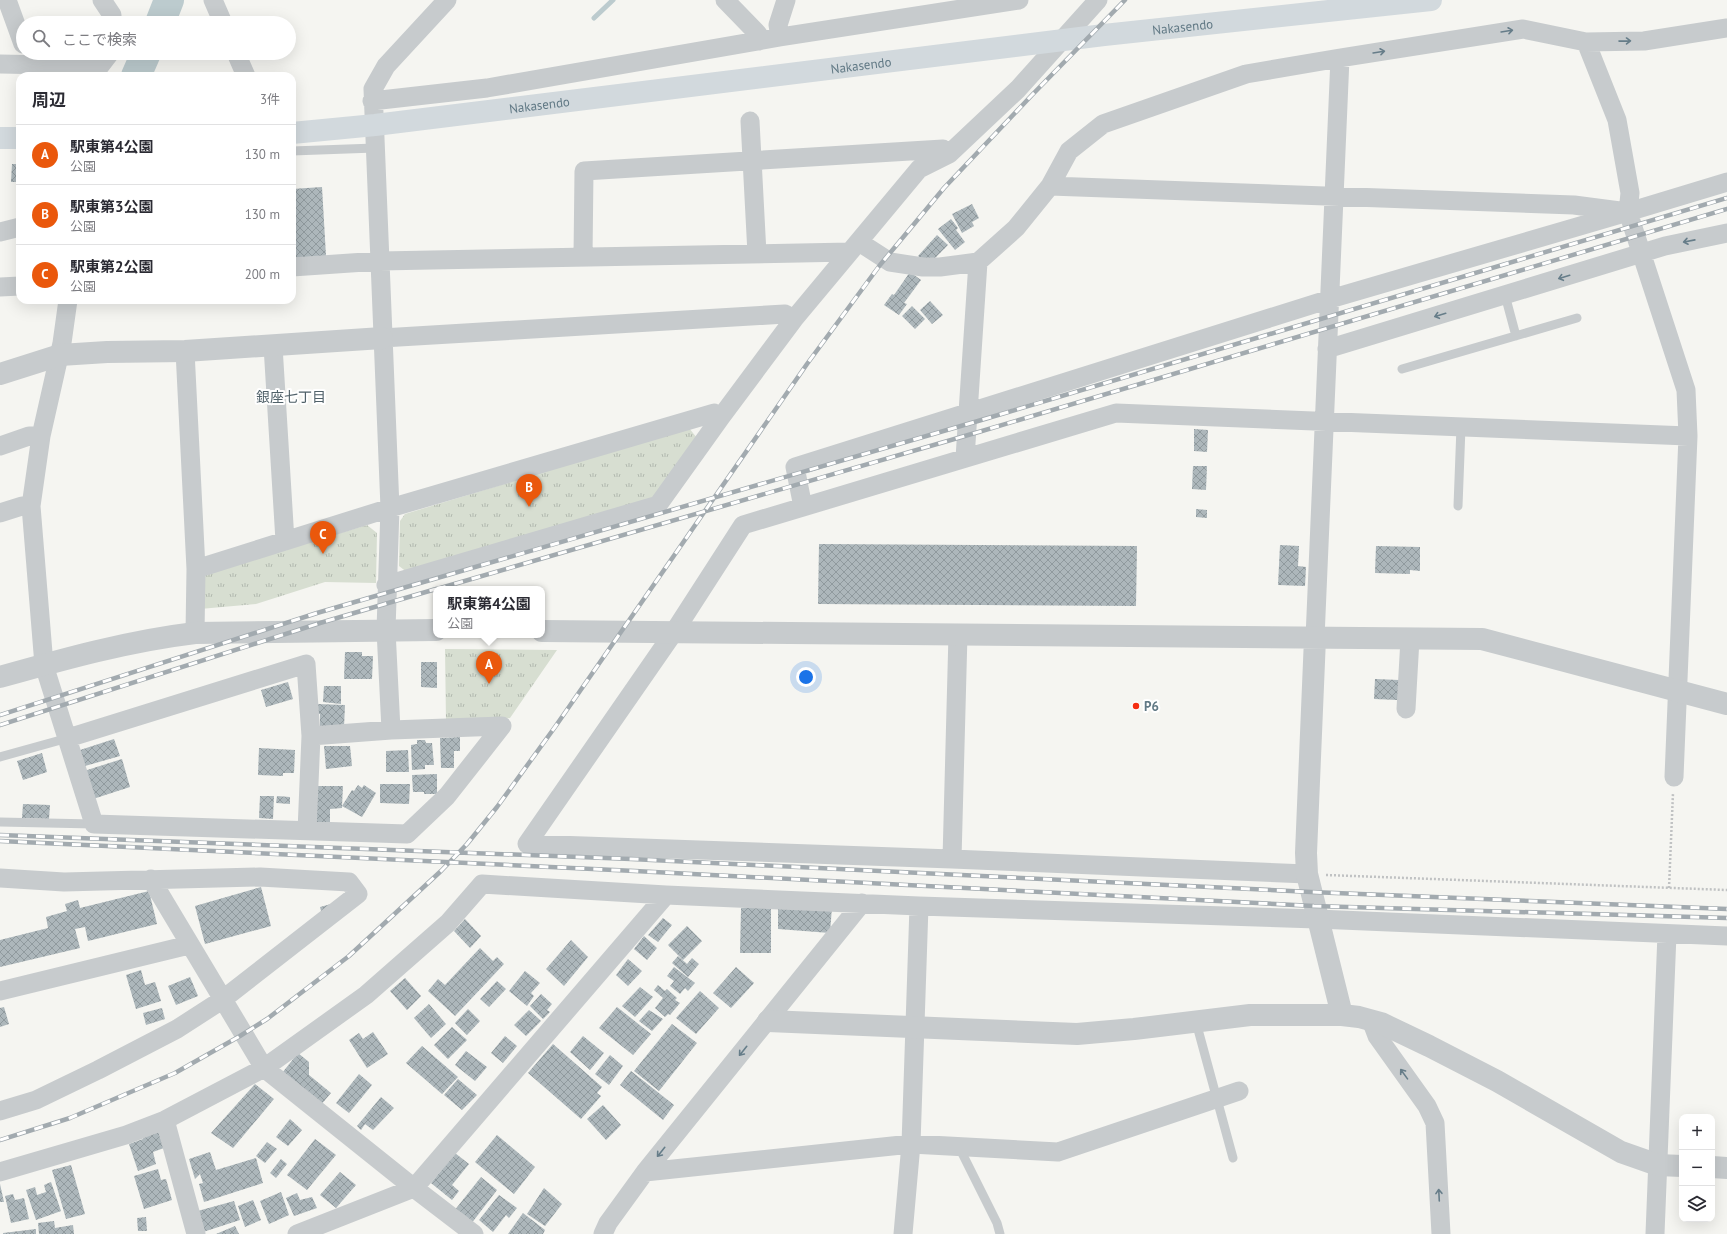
<!DOCTYPE html>
<html lang="ja">
<head>
<meta charset="utf-8">
<style>
	:root { --surface:#fff; --page:#f7f7f7; --text:#2b2b33; --muted:#7c7c81; --line:#e1e1e2; --accent:#ea580c }
	body { margin:0; font-family:"PT Sans","Noto Sans JP",sans-serif; background:var(--page); color:var(--text) }
	.controls { position:absolute; right:12px; bottom:12px; display:grid; overflow:hidden; border-radius:8px; box-shadow:0 4px 16px #0002 }
	.controls button { width:36px; height:36px; display:grid; place-items:center; padding:0; border:0; border-bottom:1px solid var(--line); background:var(--surface); color:var(--text); font:20px sans-serif }
	.you { position:absolute; left:806px; top:677px; width:14px; height:14px; margin:-10px; border:3px solid #fff; border-radius:50%; background:#1a73e8; box-shadow:0 0 0 6px #1a73e833 }
	.badge { display:grid; place-items:center; width:26px; height:26px; border-radius:50%; background:var(--accent); color:#fff; font-size:13px; font-weight:700 }
	.pin { position:absolute; translate:-50% -33px; filter:drop-shadow(0 1px 2px #0008) }
	.pin::after { content:''; position:absolute; top:21px; width:14px; height:12px; background:inherit; clip-path:polygon(0 0,100% 0,50% 100%) }
	.popup { position:absolute; left:433px; top:586px; width:112px; height:52px; box-sizing:border-box; display:grid; place-content:center; border-radius:8px; background:var(--surface); filter:drop-shadow(0 1px 3px #0005); font-size:13px; white-space:nowrap; color:var(--muted) }
	.popup b { font-size:15px; color:var(--text) }
	.popup::after { content:''; position:absolute; left:50%; top:100%; margin-left:-8px; border:8px solid transparent; border-top-color:var(--surface) }
	.list { margin:0; padding:0; list-style:none }
	h2 { display:flex; justify-content:space-between; align-items:center; height:52px; margin:0; padding:0 16px; font-size:17px }
	h2 small { font-size:13px; font-weight:400; color:var(--muted) }
	.list li { display:grid; grid-template-columns:26px 1fr auto; gap:12px; align-items:center; box-sizing:border-box; height:60px; padding:0 16px; border-top:1px solid var(--line) }
	.list b { display:block; font-size:15px; white-space:nowrap }
	.list p { margin:0; font-size:13px; white-space:nowrap; color:var(--muted) }
	.list em { font-size:13px; font-style:normal; color:var(--muted) }
	.icon { flex:none; width:22px; height:22px; fill:none; stroke:currentColor; stroke-width:2; stroke-linecap:round; stroke-linejoin:round }
	.map { position:relative; flex:none; width:1727px; height:1234px; overflow:hidden }
	.search { position:absolute; background:var(--surface); box-shadow:0 4px 16px #0002; left:16px; top:16px; width:280px; height:44px; display:flex; align-items:center; gap:10px; box-sizing:border-box; padding:0 14px; border-radius:22px; color:var(--muted); font-size:15px }
	.panel { position:absolute; background:var(--surface); box-shadow:0 4px 16px #0002; left:16px; top:72px; width:280px; height:232px; border-radius:12px }
	.map>svg:first-child { display:block }
	.park { fill:url(#park-tufts) }
	.lines { fill:none; stroke-linecap:round; stroke-linejoin:round }
	.stream { stroke:#bccbce; stroke-width:5 }
	.river { stroke:#bccbce; stroke-width:30 }
	.building { fill:url(#building-cross-hatch) }
	.path { stroke:#c0c2c3; stroke-width:2.5; stroke-dasharray:2 2; stroke-linecap:butt }
	.service { stroke:#c7cbcd; stroke-width:9 }
	.minor { stroke:#c7cbcd; stroke-width:19 }
	.tertiary { stroke:#c7cbcd; stroke-width:22 }
	.trunk { stroke:#d2d9dd; stroke-width:22 }
	.rail-casing { stroke:#a2aaaf; stroke-width:4.5 }
	.rail { stroke:#fff; stroke-width:3; stroke-dasharray:9; stroke-linecap:butt }
	.oneway { stroke:#667d89 }
	.poi-dot { fill:#f52d11; stroke:#fff; stroke-width:1.5 }
	.labels { text-anchor:middle; dominant-baseline:central; stroke-width:4; stroke-linejoin:round; paint-order:stroke }
	.street-label { font-size:13px; fill:#617985; stroke:#fff }
	.poi-label { font-size:13px; font-weight:bold; fill:#617985; stroke:#fff; text-anchor:start }
	.neighbourhood-label { font-size:14px; fill:#506169; stroke:#fff }
</style>
</head>
<body>
<div class="map">
<svg width="1727" height="1234" viewBox="0 0 1727 1234">
	<defs>
		<pattern id="park-tufts" width="24" height="20" patternUnits="userSpaceOnUse"><rect width="24" height="20" fill="#d7ded1"/><path d="M3 7l-1-3M5 7V3M7 7l1-3M15 17l-1-3M17 17v-4M19 17l1-3" fill="none" stroke="#b2b9af"/></pattern>
		<pattern id="building-cross-hatch" width="8" height="8" patternUnits="userSpaceOnUse"><rect width="8" height="8" fill="#adb7bb"/><path d="M0 0l8 8M0 8l8-8" fill="none" stroke="#909a9e"/></pattern>
	</defs>
	<rect width="100%" height="100%" fill="#f5f5f1"/>
	<path class="park" d="M689 428 697 438 653 500 408 573 399 566 400 521 405 514Z
		M367 525 377 533 376 583 325 582 256 604 200 609 199 576Z
		M445 649 557 650 510 718 446 722Z"/>
	<g class="lines">
		<path class="stream" d="M594 18 613 0"/>
		<path class="river" d="M160 23 169 0
			M136 76 146 53"/>
	</g>
	<path class="building" d="M12 164H20V182H11Z
		M322 187 326 256 292 258V189Z
		M972 204 979 218 972 222 974 226 962 233 952 214Z
		M951 219 958 228 956 230 965 242 955 250 938 229Z
		M937 235 948 245 928 265 918 256Z
		M910 272 921 280 904 303 907 304 899 315 884 305 892 294 894 295Z
		M930 301 943 315 932 324 920 310Z
		M912 306 925 319 915 329 902 316Z
		M1194 429 1208 430 1207 452 1194 451Z
		M1193 466H1207L1206 490 1192 489Z
		M1196 509 1207 510V518L1196 517Z
		M819 544 1137 546 1136 606 818 604Z
		M1280 545 1299 546 1298 566 1306 567 1305 586 1278 585Z
		M1376 546 1420 547V571L1410 570V574L1375 573Z
		M345 652H362V656H373L372 679H344Z
		M421 662H437V688L421 687Z
		M1375 679 1399 680 1398 700 1374 699Z
		M288 682 293 699 266 707 261 690Z
		M324 686H341V704L323 702Z
		M317 704 345 705 344 727 320 726V714H317Z
		M460 737V751H454V768H441L440 738Z
		M114 739 120 756 85 766 80 750Z
		M417 740H425L426 743H432L434 765H425V769L412 770 411 745 417 744Z
		M324 746H350L352 766 326 769Z
		M259 748 295 750 294 773H283V776L258 775Z
		M408 750 409 772H386V751Z
		M42 753 47 772 23 780 17 761Z
		M122 759 130 787 93 799 84 771Z
		M437 774V794H424V792H413L412 775Z
		M380 784H410L409 804 380 803Z
		M358 785 362 788 364 785 376 793 362 817 342 806V808L330 809V822H316V786H343L342 806 352 790 354 791Z
		M260 796H274L273 819 259 818Z
		M277 796 290 797V804L276 803Z
		M23 804 50 805 49 819 22 818Z
		M261 887 271 926 205 944 195 906Z
		M149 891 157 924 88 941 85 927 75 929 80 948 0 967V940L48 928 46 917 67 911 65 904 78 900 80 908Z
		M331 904 322 915 320 907Z
		M778 907H832L830 933 778 929Z
		M741 908H771V953H740Z
		M663 918 672 925 658 942 648 935Z
		M465 919 481 936 470 948 454 931Z
		M687 926 702 941 683 960 668 945Z
		M644 936 657 948 647 960 634 949Z
		M571 940 588 957 564 986 546 969Z
		M480 948 493 961 497 957 504 964 455 1016 428 991 438 979 445 985Z
		M678 956 687 964 692 958 699 964 688 977 672 963Z
		M628 959 642 971 628 986 616 975Z
		M674 967 695 983 688 991 685 988 680 994 670 986 674 981 667 976Z
		M736 967 754 983 731 1008 713 993Z
		M141 970 145 985 155 982 161 1001 136 1009 126 975Z
		M525 971 540 983 531 993 534 996 527 1006 509 991Z
		M190 977 198 996 176 1005 168 986Z
		M405 978 421 996 407 1010 390 991Z
		M497 981 506 989 489 1007 480 999Z
		M658 985 665 991 667 989 677 998 675 1000 680 1003 670 1015 668 1014 665 1017 655 1008 663 998 654 990Z
		M640 987 653 997 635 1017 622 1006Z
		M700 991 719 1008 696 1034 676 1018Z
		M541 994 552 1004 547 1010 550 1012 543 1019 530 1006Z
		M429 1004 446 1024 431 1038 414 1018Z
		M4 1007 9 1024 0 1027V1008Z
		M617 1007 651 1034 633 1055 599 1028Z
		M162 1008 165 1019 146 1025 143 1013Z
		M468 1009 480 1021 467 1035 455 1023Z
		M529 1010 541 1021 526 1036 514 1025Z
		M649 1010 663 1019 652 1031 639 1021Z
		M672 1024 697 1043 659 1091 634 1071Z
		M452 1027 467 1040 448 1059 434 1045Z
		M373 1032 388 1054 367 1068 349 1040 359 1033 363 1039Z
		M505 1036 517 1046 503 1063 491 1053Z
		M583 1036 604 1053 590 1070 570 1052Z
		M553 1044 602 1087 597 1093 601 1096 581 1119 528 1073Z
		M422 1046 458 1077 442 1094 406 1063Z
		M466 1051 487 1067 475 1081 455 1065Z
		M298 1053 309 1062V1075L331 1093 320 1106 282 1073Z
		M610 1055 623 1066 609 1085 595 1074Z
		M631 1071 674 1105 663 1120 620 1085Z
		M359 1074 372 1085 349 1113 336 1103Z
		M458 1079 477 1095 462 1110 444 1095Z
		M255 1084 274 1099 233 1148 211 1133Z
		M381 1097 394 1108 373 1130 365 1124 361 1130 357 1126Z
		M603 1105 621 1125 606 1140 587 1119Z
		M290 1119 302 1130 288 1146 276 1137Z
		M158 1131 164 1148 153 1152 156 1164 138 1171 129 1144 143 1139V1136Z
		M497 1135 535 1167 514 1194 475 1162Z
		M315 1139 336 1155 307 1190 287 1175Z
		M267 1142 277 1149 265 1163 256 1156Z
		M210 1152 216 1170 256 1158 263 1183 204 1202 199 1184 203 1183 200 1174 195 1179 189 1159Z
		M455 1153 469 1164 452 1185 459 1191 452 1200 431 1183Z
		M281 1159 287 1164 276 1178 270 1173Z
		M71 1165 85 1214 66 1219 52 1170Z
		M158 1169 161 1180 166 1179 172 1200 144 1209 134 1176Z
		M340 1172 356 1185 336 1208 320 1195Z
		M481 1177 497 1190 471 1224 454 1211Z
		M51 1182 61 1211 36 1220 26 1190 35 1187 37 1195 46 1192 44 1185Z
		M0 1184 4 1202H0Z
		M544 1188 562 1204 545 1226 527 1214Z
		M281 1192 289 1215 269 1224 260 1201Z
		M297 1193 300 1200 312 1197 317 1208 294 1216 286 1198Z
		M13 1194 15 1200 24 1198 29 1219 11 1223 5 1196Z
		M499 1195 517 1208 509 1218 506 1215 493 1232 479 1220Z
		M253 1200 261 1220 245 1227 238 1206Z
		M234 1201 240 1220 200 1233 194 1212Z
		M523 1213 545 1230 543 1234H508Z
		M146 1217 147 1231H138L137 1218Z
		M54 1221 55 1228 73 1225 74 1234H39L38 1223Z
		M235 1226 239 1234H216Z
		M36 1229V1234H3V1233Z"/>
	<g class="lines">
		<path class="path" d="M1326 875 1727 890
			M1669 888 1673 793"/>
		<path class="service" d="M292 151 375 148
			M1505 295 1516 336
			M1402 369 1577 318
			M1458 506 1461 427
			M0 757 68 738
			M0 822 94 824
			M1196 1022 1233 1158
			M959 1147 997 1223 1000 1234"/>
		<path class="minor" d="M7 0 23 44
			M102 0 112 15V23
			M213 0 223 23
			M725 0 758 34 759 41
			M780 37 778 25 786 0
			M1586 42 1617 120 1630 193 1628 212 1686 390 1688 436 1674 777
			M236 53 246 76
			M0 64 100 66 110 53
			M372 101 487 88 780 37 1019 0
			M750 121 757 254
			M1050 186 1574 205 1620 211
			M0 232 20 227
			M859 242 890 262 923 267H940L978 262 1016 228 1050 186 1069 151 1103 124 1246 74 1340 58 1523 29 1586 42 1644 41 1727 28
			M583 257 584 171 943 149 949 154
			M292 267 380 261 850 252
			M0 287 20 286
			M68 300 62 343 41 436 31 506 44 665 94 824 407 834 447 796 502 726 391 730 311 736
			M382 338 785 314 794 319 919 169 949 154 1018 89 1098 0
			M273 346 285 541
			M1327 349 1665 246 1727 233
			M185 351 196 569 195 633
			M0 446 29 436H41
			M965 458 978 262
			M803 507 795 467 1330 299 1628 212 1727 182
			M0 513 22 506H31
			M196 569 390 508 714 413 721 417
			M386 585 658 505 721 417 794 319
			M1315 638 1340 58
			M1406 709 1410 639
			M391 730 386 630 390 508 373 89 386 66 447 0
			M68 738 306 664 311 736 307 831
			M952 859 958 634
			M1307 874 952 859 527 844 674 632 743 525 1116 413 1688 436
			M0 878 64 882 260 877 349 882 358 894 222 1000 177 1029 98 1070 36 1100 0 1111
			M151 879 264 1068 414 1188 474 1234
			M0 991 189 945
			M1371 1020 1377 1036 1427 1106 1435 1123 1441 1234
			M165 1120 196 1234
			M0 1172 126 1135 165 1120 264 1068 366 995 448 923 482 884 666 895 919 906 1317 919 1727 936
			M645 1172 911 1144 1058 1152 1239 1091
			M297 1234 414 1188 666 895
			M603 1234 608 1223 645 1172 862 903
			M903 1234 911 1144 919 906
			M1655 1234 1667 934"/>
		<path class="tertiary" d="M0 374 60 355 107 352 185 351 382 338
			M542 631 1482 639 1727 704
			M1315 638 1306 853 1307 874 1342 1015
			M0 677C64 659 128 641 195 633L436 630
			M768 1021 1077 1034 1134 1029 1250 1015H1342L1359 1017 1381 1023 1429 1046 1497 1081 1621 1152 1658 1165 1682 1166
			M1712 1167 1727 1168"/>
		<g class="trunk">
			<path id="s1" d="M292 133 375 125 1104 35 1431 0"/>
			<path d="M0 138H20"/>
		</g>
		<g class="rail-casing">
			<path id="rail" d="M437 589 982 431 1727 209
				M0 715 317 613 978 421 1727 198
				M0 725 320 623 436 589
				M0 835 631 859 1311 892 1727 909
				M0 841 635 871 1314 906 1727 918
				M0 1140 70 1118 175 1073 240 1036 267 1019 349 956 441 871 467 844 497 807 555 727 807 364 880 265 944 188 1032 95 1125 0"/>
		</g>
		<use href="#rail" class="rail"/>
	</g>
	<defs><path id="oneway-shaft" d="M-6 0H5M1.5-3L5.5 0L1.5 3" fill="none" stroke-width="1.6" stroke-linecap="round" stroke-linejoin="round"/></defs>
	<g class="oneway">
		<use href="#oneway-shaft" transform="translate(1507 31) rotate(-9)"/>
		<use href="#oneway-shaft" transform="translate(1625 41) rotate(-1)"/>
		<use href="#oneway-shaft" transform="translate(1379 52) rotate(-9)"/>
		<use href="#oneway-shaft" transform="translate(1689 241) rotate(169)"/>
		<use href="#oneway-shaft" transform="translate(1564 277) rotate(163)"/>
		<use href="#oneway-shaft" transform="translate(1440 315) rotate(163)"/>
		<use href="#oneway-shaft" transform="translate(743 1051) rotate(129)"/>
		<use href="#oneway-shaft" transform="translate(1404 1074) rotate(-126)"/>
		<use href="#oneway-shaft" transform="translate(661 1152) rotate(129)"/>
		<use href="#oneway-shaft" transform="translate(1439 1195) rotate(-93)"/>
	</g>
	<circle class="poi-dot" cx="1136" cy="706" r="4"/>
	<g class="labels">
		<g class="street-label">
			<text stroke="none"><textPath href="#s1" startOffset="897">Nakasendo</textPath></text>
			<text stroke="none"><textPath href="#s1" startOffset="573">Nakasendo</textPath></text>
			<text stroke="none"><textPath href="#s1" startOffset="249">Nakasendo</textPath></text>
		</g>
		<g class="poi-label">
			<text x="1144" y="706">P6</text>
		</g>
		<g class="neighbourhood-label">
			<text x="291" y="397">銀座七丁目</text>
		</g>
	</g>
</svg>
<div class="controls">
<button>+</button>
<button>−</button>
<button><svg class="icon" aria-label="layers" viewBox="0 0 24 24"><path d="M12 4l9 5-9 5-9-5zM3 14l9 5 9-5"/></svg></button>
</div>
<div class="you"></div>
<div class="pin badge" style="left:489px;top:684px">A</div>
<div class="popup"><b>駅東第4公園</b>公園</div>
<div class="pin badge" style="left:529px;top:507px">B</div>
<div class="pin badge" style="left:323px;top:554px">C</div>
<div class="search"><svg class="icon" aria-label="search" viewBox="0 0 24 24"><circle cx="10" cy="10" r="6"/><path d="M15 15l6 6"/></svg>ここで検索</div>
<section class="panel">
<h2>周辺<small>3件</small></h2>
<ul class="list">
<li><span class="badge">A</span><div><b>駅東第4公園</b><p>公園</p></div><em>130 m</em></li>
<li><span class="badge">B</span><div><b>駅東第3公園</b><p>公園</p></div><em>130 m</em></li>
<li><span class="badge">C</span><div><b>駅東第2公園</b><p>公園</p></div><em>200 m</em></li>
</ul>
</section>
</div>
</body>
</html>
